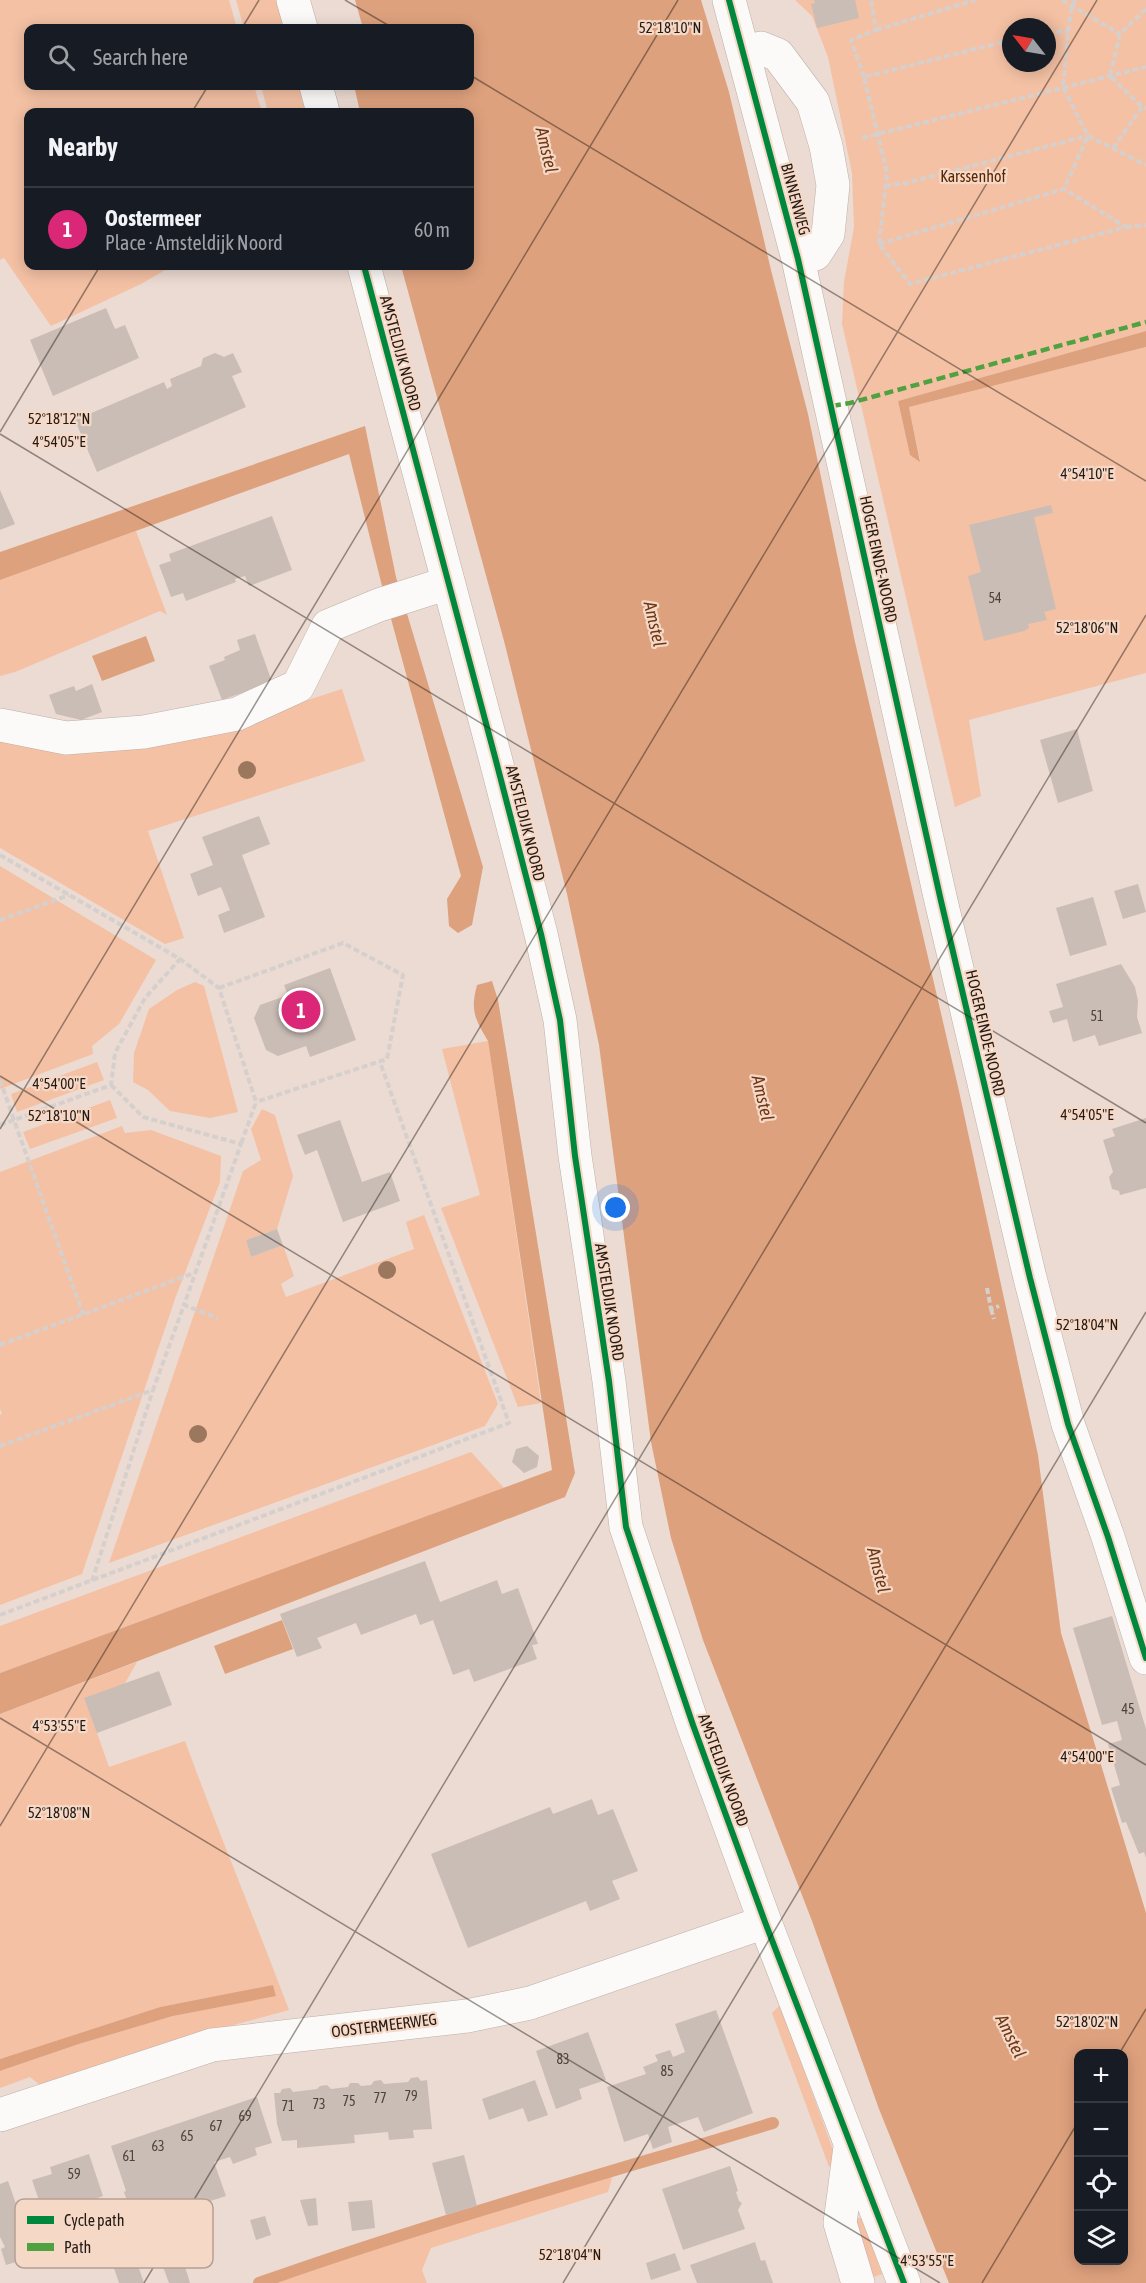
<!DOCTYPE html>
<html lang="en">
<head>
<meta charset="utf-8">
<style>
	:root { --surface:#171b24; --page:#20242c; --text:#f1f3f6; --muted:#9ea1a6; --line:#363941; --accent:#db2777 }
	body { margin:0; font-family:"Asap Condensed",sans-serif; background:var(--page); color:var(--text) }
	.controls { position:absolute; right:18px; bottom:18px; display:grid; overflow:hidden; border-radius:12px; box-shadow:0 3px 15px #0003 }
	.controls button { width:54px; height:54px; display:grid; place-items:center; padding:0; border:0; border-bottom:2px solid var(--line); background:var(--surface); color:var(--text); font:30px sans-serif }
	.compass { position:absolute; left:1002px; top:18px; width:54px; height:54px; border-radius:50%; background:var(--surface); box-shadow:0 3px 15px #0003; rotate:301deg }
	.you { position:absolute; left:616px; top:1208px; width:21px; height:21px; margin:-15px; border:4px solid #fff; border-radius:50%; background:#1a73e8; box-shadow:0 0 0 9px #1a73e833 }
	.badge { display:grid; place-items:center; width:39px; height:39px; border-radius:50%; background:var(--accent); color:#fff; font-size:20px; font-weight:700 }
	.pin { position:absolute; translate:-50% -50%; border:3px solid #fff; box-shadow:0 2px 6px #0006 }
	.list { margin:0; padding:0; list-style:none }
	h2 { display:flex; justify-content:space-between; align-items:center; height:78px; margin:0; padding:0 24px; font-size:26px }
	h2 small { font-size:20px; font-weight:400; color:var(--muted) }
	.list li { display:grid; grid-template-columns:39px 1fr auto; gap:18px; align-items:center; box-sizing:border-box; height:84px; padding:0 24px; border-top:2px solid var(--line) }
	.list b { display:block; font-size:22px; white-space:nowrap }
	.list p { margin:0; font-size:20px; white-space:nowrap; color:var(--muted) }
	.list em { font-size:20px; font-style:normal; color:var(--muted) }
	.icon { flex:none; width:33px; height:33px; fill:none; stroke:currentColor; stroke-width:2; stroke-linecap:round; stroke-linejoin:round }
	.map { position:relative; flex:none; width:1146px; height:2283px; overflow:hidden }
	.search { position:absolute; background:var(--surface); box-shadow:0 3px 15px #0003; left:24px; top:24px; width:450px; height:66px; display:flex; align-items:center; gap:15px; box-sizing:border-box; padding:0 21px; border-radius:12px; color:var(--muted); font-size:22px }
	.panel { position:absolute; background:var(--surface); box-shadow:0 3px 15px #0003; left:24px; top:108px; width:450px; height:162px; border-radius:12px }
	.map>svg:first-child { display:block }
	.green { fill:#f4c1a4; fill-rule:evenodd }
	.water { fill:#dea17d; fill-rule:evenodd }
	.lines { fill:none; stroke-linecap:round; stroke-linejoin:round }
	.stream { stroke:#dea17d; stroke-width:12 }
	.building { fill:#cabdb6 }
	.minor-casing { stroke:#bcafa8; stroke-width:34 }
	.path { stroke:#d5d0cd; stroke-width:4; stroke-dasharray:6 3; stroke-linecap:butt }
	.minor { stroke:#fcfaf8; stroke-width:33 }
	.quiet { stroke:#50a13f; stroke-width:4.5; stroke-dasharray:9 4.5; stroke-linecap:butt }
	.cycleway-casing { stroke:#f6d8c7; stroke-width:10 }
	.cycleway { stroke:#00873e; stroke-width:6 }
	.tree { fill:#9b775e }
	.ticks { fill:none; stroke:#241a14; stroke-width:1.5; stroke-opacity:0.45 }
	.labels { text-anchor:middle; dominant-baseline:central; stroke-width:4.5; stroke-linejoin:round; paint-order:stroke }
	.number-label { font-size:14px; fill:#4e433c }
	.park-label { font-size:16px; fill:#592600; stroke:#f6d8c7 }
	.street-label { font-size:16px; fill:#241a14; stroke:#f6d8c7 }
	.water-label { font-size:18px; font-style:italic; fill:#6d3815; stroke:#f6d8c7 }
	.key { fill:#f6d8c7; stroke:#b79f91; stroke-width:1.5 }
	.key-label { font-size:16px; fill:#241a14 }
	.ticks-label { font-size:15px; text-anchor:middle; fill:#241a14; stroke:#f6d8c7; stroke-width:4.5; stroke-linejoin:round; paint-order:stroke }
</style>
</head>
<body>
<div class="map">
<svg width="1146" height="2283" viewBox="0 0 1146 2283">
	<rect width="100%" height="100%" fill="#ecdbd2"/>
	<path class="green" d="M0 0H229L237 28H28V86H254L262 112H28V266H172L141 284 51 326 4 258 0 260Z
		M236 0H276L284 28H244Z
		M795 0H1146V331L898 401 910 454 920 460 909 407 1146 347V673L969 720 981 796 955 807 842 324 844 282 854 227 852 173 828 57 812 16ZM1011 27H1047V63H1011Z
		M261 86H299L307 112H268Z
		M136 531 167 615 160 611 15 672 0 676V580Z
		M342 689 365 761 148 831 184 938 165 944 0 848V733L221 728Z
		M0 866 156 960 119 1024 92 1046 93 1054 0 1089Z
		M195 982 204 986 238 1112 210 1118 170 1111 148 1090 133 1082 134 1053 149 1009 177 990Z
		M488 1041 541 1403 518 1407 441 1208 480 1195 442 1049Z
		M97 1062 104 1080 17 1112 11 1094Z
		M110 1100 117 1118 30 1149 23 1132Z
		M262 1109 275 1115 293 1176 277 1229 246 1240 251 1257 283 1245 294 1276 281 1284 286 1297 414 1249 406 1222 424 1215 498 1404 485 1426 109 1563 243 1171 261 1160 251 1129Z
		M122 1126 125 1133 151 1130 221 1156 220 1182 176 1296 82 1574 0 1605V1415L2 1414 0 1409V1172Z
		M471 1452 504 1488 0 1673V1626Z
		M137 1662 97 1733 109 1767 185 1741C218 1831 255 1920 289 2010L211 2031 40 2085 30 2077 0 2088V2071L79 2044 173 2016 276 1995 273 1986 160 2007 0 2059V1714Z
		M780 2005 836 2158 829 2167 772 2013Z
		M613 2174 608 2192 431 2248 422 2270 427 2283H256L337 2255Z
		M862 2218 882 2274 871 2278 849 2219Z"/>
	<path class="water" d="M355 0H701L729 92 771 270 808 414 855 642 959 1091 1038 1455 1061 1633 1146 1913V2283H949L879 2109 812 1921 703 1640 671 1538 651 1442 599 1045 567 894 504 641 401 266H470V112H360L355 90V86H470V28H363ZM1078 2054H1124V2260H1078Z
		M1146 331V347L909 407 920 462 910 455 898 401Z
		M365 426 396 577 483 867 472 925 458 933 449 926 447 899 461 876 381 582 349 454 0 580V552Z
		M146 636 155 661 102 681 92 656Z
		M492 981 498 1000 575 1473 565 1497 0 1714V1673L552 1470 488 1041C475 1019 470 1011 477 985Z
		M282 1620 293 1649 225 1674 214 1646Z
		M273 1985 276 1996 173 2016 79 2044 0 2071V2059L160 2007Z"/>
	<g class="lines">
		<path class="stream" d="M259 2283C428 2223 601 2175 773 2123"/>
	</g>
	<path class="building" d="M814 0H855L859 18 817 28 811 4 815 3Z
		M106 308 115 329 125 325 139 358 53 396 30 340Z
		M215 353 224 357 233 353 242 372 232 376 246 407 97 472 75 420 164 382 167 389 172 386 170 379 201 366 203 358Z
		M0 490 15 524 0 530Z
		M1051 505 1053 513 1034 517 1056 609 1044 612 1047 620 1028 624 1029 628 1024 631 984 641 968 576 981 572 969 525Z
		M272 516 292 570 249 586 245 576 235 579 236 582 186 601 183 593 171 597 159 565 171 561 169 554Z
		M255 634 272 682 222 700 209 666 225 660 224 657 240 650 237 640Z
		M92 684 102 712 81 720 56 714 49 695 74 686 76 691Z
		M1077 729 1093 791 1058 803 1040 740Z
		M259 816 270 844 242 855 265 917 224 933 218 915 230 910 221 887 198 896 190 874 213 865 202 837Z
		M1138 884 1146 912 1123 919 1114 891Z
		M1093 897 1107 945 1070 956 1056 908Z
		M1121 964 1135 987 1138 1001 1137 1017 1142 1033 1099 1046 1095 1035 1073 1042 1067 1019 1053 1023 1049 1011 1063 1007 1056 984Z
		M330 968 356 1040 310 1057 306 1046 278 1056 266 1050 254 1018 260 1005 288 995 284 985Z
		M1146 1118V1188L1120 1195 1119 1191 1112 1189 1109 1177 1113 1172 1103 1140 1115 1136 1112 1129Z
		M340 1120 362 1182 390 1172 400 1201 343 1222 317 1150 305 1155 297 1135Z
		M277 1229 283 1245 251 1257 246 1240Z
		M527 1446 539 1456 537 1467 524 1473 512 1462 516 1449Z
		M425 1561 440 1602 497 1580 502 1594 518 1588 538 1644 532 1645 537 1659 474 1682 469 1669 453 1675 433 1620 420 1625 416 1614 361 1635 356 1623 317 1638 322 1648 297 1657 280 1614Z
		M1112 1616 1146 1729V1858L1144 1852 1139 1854 1126 1822 1122 1823 1111 1788 1120 1785 1108 1744 1122 1740 1117 1721 1102 1725 1073 1628Z
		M159 1671 172 1705 97 1733 84 1698Z
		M592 1799 598 1815 613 1809 638 1871 612 1881 620 1899 590 1911 586 1901 468 1948 431 1854 550 1807 553 1814Z
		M716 2010 753 2113 704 2132 698 2117 668 2127 672 2142 653 2149 648 2134 624 2142 607 2087 646 2074 643 2067 658 2061 655 2055 670 2050 673 2057 685 2052 675 2024Z
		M588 2032 606 2080 579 2089 582 2099 556 2109 536 2051Z
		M418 2077 421 2081 427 2080 432 2129 413 2130 414 2138 389 2140 388 2132 354 2135 355 2143 297 2148V2140L282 2141 277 2124 274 2093H280L282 2089 290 2088 293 2092 317 2089 320 2086 327 2085 331 2089 348 2087 350 2083H358L361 2086 371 2085 374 2081 381 2080 384 2084 408 2082 411 2078Z
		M535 2080 548 2115 528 2122 523 2108 489 2120 482 2099Z
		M257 2097 272 2143 255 2148 257 2155 233 2164 230 2157 214 2162 226 2196 167 2215H132L124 2192 126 2191 111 2146Z
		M89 2154 103 2196 87 2202 90 2211 68 2218 77 2245 56 2251 46 2221 49 2220 45 2209H42L32 2180 52 2174 50 2167Z
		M464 2155 477 2206 446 2215 432 2163Z
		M730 2166 738 2191 736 2192 739 2201 742 2203 738 2210 745 2229 683 2250 662 2189Z
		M8 2181 24 2227 30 2226 39 2255 6 2265 1 2249 5 2247 0 2237V2184Z
		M316 2198 318 2225 308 2226 300 2200Z
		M372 2200 375 2228 352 2231 348 2202Z
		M265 2216 271 2235 256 2240 250 2220Z
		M122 2219 144 2283H119L100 2227Z
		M755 2242 761 2261 765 2260 773 2283H697L690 2265Z
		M675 2253 681 2270 651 2280 646 2263Z
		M183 2260 190 2283H169L163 2267Z"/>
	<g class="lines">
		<g class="minor-casing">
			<path id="minor" d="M293 0 301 28
				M729 0 798 259 941 901 1030 1278 1068 1424 1108 1537 1146 1658
				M744 52 761 48 778 55 813 102 826 146 833 185 828 234 815 254 798 259
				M316 86 323 112
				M364 266 495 757 541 934 560 1020 575 1156 609 1381 626 1527 693 1725 765 1922 904 2283
				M0 725 66 738 144 732 237 714 298 686 328 626 379 605 448 583
				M0 2115 212 2045 467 2016 530 2003 765 1922
				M850 2147 840 2223 858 2283"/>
		</g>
		<path class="path" d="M1062 0 1120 34
			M1076 0 1072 5 1068 31 1063 87 1088 136 1146 165
			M1146 9 1120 34 1110 76 1142 107 1146 108
			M876 30 975 0
			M1047 33 1068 31
			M1011 40 864 77 887 173 879 244 910 284 1126 227 1064 189
			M864 77 851 40 876 30 871 0
			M862 138 1146 67
			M1113 148 1142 107
			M885 186 906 183 1087 136
			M1126 227 1146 225
			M879 244 1064 189 1088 136
			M0 855 180 959 219 988 256 1102 241 1144
			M0 920 69 895
			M219 988 343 943 403 975 387 1059 256 1102
			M0 1080 14 1120 111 1085 115 1053 145 998 180 959
			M111 1085 143 1117 241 1144 184 1305
			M0 1125 14 1120 83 1314
			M987 1288 991 1309 999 1306
			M991 1309 994 1319
			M0 1345 194 1273
			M0 1446 153 1390 184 1305 218 1318
			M92 1581 153 1390
			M0 1615 509 1423 380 1062"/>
		<use href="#minor" class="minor"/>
		<path class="quiet" d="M832 406 850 403 1146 322"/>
		<g class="cycleway-casing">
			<path id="cycleway" d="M729 0 798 259 941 901 1030 1278 1068 1424 1108 1537 1146 1658
				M364 266 495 757 541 934 560 1020 575 1156 609 1381 626 1527 693 1725 765 1922 904 2283"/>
		</g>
		<use href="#cycleway" class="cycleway"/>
	</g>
	<g class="tree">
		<circle cx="247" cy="770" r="9"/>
		<circle cx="387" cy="1270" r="9"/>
		<circle cx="198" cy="1434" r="9"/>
	</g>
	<path class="ticks" d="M345 0 393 28M242 28 259 0M470 75 1146 481M192 112 208 86M0 432 100 266M0 434 1146 1123M0 1076 1146 1765M0 1129 678 0M0 1718 940 2283M0 1826 1097 0M1119 2054 1146 2009M144 2283 1146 615M563 2283 1146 1312M982 2283 1078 2122"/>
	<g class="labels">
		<g class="number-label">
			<text x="995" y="598">54</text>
			<text x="1097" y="1016">51</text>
			<text x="1128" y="1709">45</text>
			<text x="563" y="2059">83</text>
			<text x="667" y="2071">85</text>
			<text x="411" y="2096">79</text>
			<text x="380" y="2098">77</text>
			<text x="349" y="2101">75</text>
			<text x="319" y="2104">73</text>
			<text x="288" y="2106">71</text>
			<text x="245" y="2116">69</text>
			<text x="216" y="2126">67</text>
			<text x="187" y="2136">65</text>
			<text x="158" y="2146">63</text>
			<text x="129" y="2156">61</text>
			<text x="74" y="2174">59</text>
		</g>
		<g class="park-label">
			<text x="973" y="176">Karssenhof</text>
		</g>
		<g class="street-label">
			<text transform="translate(796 199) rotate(75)">BINNENWEG</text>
			<text transform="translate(401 353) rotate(75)">AMSTELDIJK NOORD</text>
			<text transform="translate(879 559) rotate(78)">HOGER EINDE-NOORD</text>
			<text transform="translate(526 823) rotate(76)">AMSTELDIJK NOORD</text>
			<text transform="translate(986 1033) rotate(77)">HOGER EINDE-NOORD</text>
			<text transform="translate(610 1302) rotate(81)">AMSTELDIJK NOORD</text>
			<text transform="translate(724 1770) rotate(70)">AMSTELDIJK NOORD</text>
			<text transform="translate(384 2025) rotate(-7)">OOSTERMEERWEG</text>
		</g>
		<g class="water-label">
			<text transform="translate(547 150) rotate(77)">Amstel</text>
			<text transform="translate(655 624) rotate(77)">Amstel</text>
			<text transform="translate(763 1098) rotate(77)">Amstel</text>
			<text transform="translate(879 1570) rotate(76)">Amstel</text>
			<text transform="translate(1011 2036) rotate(64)">Amstel</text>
		</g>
	</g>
	<rect x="15" y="2199" width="198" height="69" rx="9" class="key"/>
	<rect x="27" y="2216" width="27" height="8" fill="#00873e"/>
	<rect x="27" y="2243" width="27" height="8" fill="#50a13f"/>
	<g class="key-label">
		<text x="64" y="2226">Cycle path</text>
		<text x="64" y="2253">Path</text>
	</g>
	<g class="ticks-label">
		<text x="670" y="33">52°18'10"N</text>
		<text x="59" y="424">52°18'12"N</text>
		<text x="59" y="447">4°54'05"E</text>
		<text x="1087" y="479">4°54'10"E</text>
		<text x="1087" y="633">52°18'06"N</text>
		<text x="59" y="1089">4°54'00"E</text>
		<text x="1087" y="1120">4°54'05"E</text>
		<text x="59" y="1121">52°18'10"N</text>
		<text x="1087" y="1330">52°18'04"N</text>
		<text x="59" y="1731">4°53'55"E</text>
		<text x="1087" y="1762">4°54'00"E</text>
		<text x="59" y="1818">52°18'08"N</text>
		<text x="1087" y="2027">52°18'02"N</text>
		<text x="570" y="2260">52°18'04"N</text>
		<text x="927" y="2266">4°53'55"E</text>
	</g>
</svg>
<div class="controls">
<button>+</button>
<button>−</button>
<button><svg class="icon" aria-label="locate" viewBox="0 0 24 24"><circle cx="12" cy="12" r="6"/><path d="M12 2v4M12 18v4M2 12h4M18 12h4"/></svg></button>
<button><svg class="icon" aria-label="layers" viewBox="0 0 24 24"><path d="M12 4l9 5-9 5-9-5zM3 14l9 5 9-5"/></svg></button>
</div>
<svg class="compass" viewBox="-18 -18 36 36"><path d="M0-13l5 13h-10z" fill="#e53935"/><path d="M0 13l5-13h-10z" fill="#9ea1a6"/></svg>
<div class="you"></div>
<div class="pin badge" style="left:301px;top:1010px">1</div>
<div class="search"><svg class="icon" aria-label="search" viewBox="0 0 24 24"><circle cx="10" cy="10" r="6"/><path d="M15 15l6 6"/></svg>Search here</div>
<section class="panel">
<h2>Nearby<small></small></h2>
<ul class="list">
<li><span class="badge">1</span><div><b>Oostermeer</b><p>Place · Amsteldijk Noord</p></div><em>60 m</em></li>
</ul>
</section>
</div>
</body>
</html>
